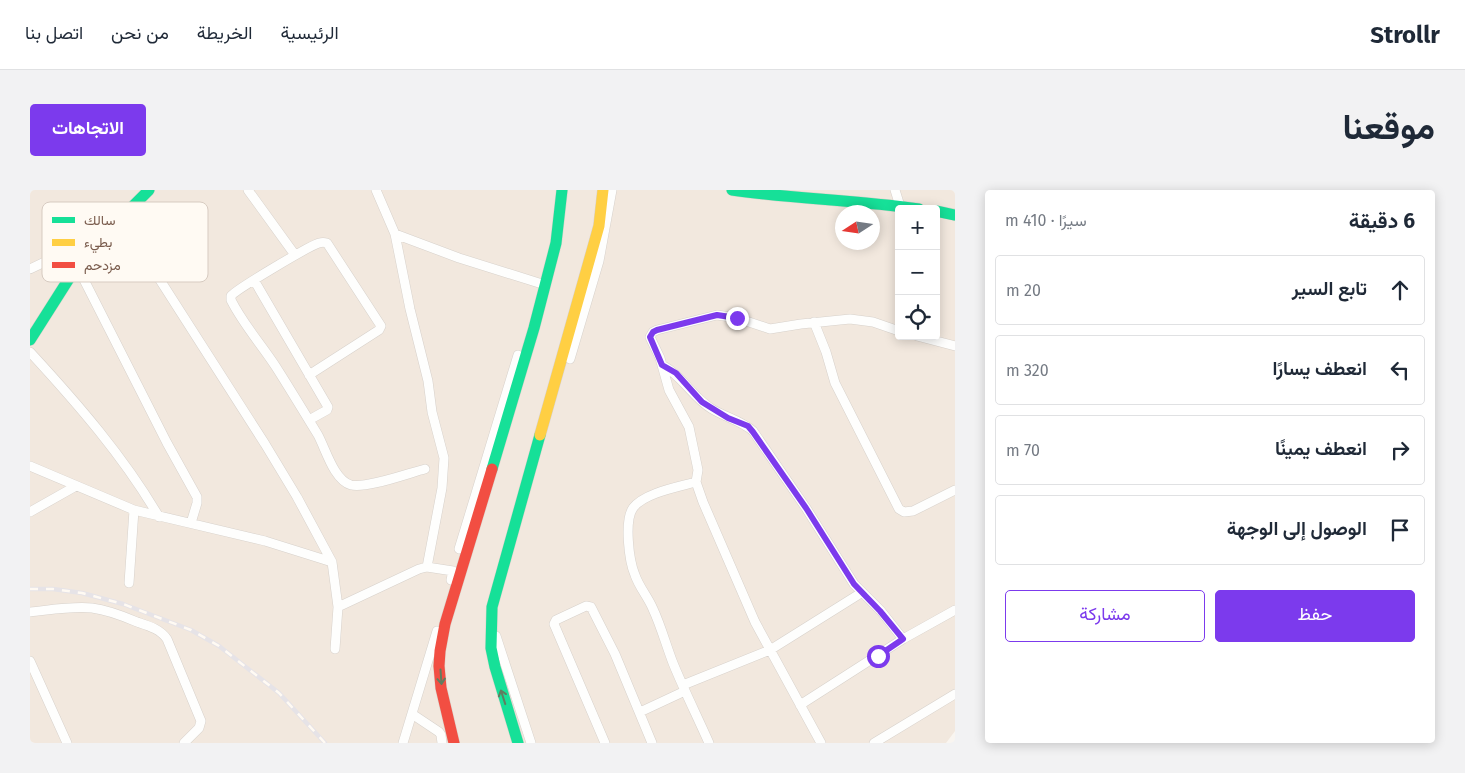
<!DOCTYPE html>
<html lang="ar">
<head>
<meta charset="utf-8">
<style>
	:root { --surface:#fff; --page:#f2f2f3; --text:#1f2937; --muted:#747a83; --line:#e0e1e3; --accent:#7c3aed }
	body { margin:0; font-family:"Fira Sans",Vazirmatn,sans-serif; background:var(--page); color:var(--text); direction:rtl }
	.controls { position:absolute; right:15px; top:15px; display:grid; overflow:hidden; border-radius:5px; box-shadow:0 2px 12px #0003 }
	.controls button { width:45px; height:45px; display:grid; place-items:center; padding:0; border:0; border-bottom:1px solid var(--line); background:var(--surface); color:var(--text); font:25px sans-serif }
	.compass { position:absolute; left:805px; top:15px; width:45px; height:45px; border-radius:50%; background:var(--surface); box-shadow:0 2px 12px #0003; rotate:258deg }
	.stop { position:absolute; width:15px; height:15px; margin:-11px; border:4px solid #7c3aed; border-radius:50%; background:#fff }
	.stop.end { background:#7c3aed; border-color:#fff; box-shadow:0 1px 5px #0008 }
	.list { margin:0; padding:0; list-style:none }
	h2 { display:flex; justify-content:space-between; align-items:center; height:65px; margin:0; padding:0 20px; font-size:21px }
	h2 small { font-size:16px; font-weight:400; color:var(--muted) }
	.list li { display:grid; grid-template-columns:32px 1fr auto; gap:15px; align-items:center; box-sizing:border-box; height:70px; margin:0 10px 10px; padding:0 10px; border:1px solid var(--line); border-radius:5px }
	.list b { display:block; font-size:19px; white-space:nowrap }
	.list em { font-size:16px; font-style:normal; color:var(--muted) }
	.actions { display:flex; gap:10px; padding:15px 20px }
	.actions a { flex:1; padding:11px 0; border:1px solid var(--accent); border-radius:5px; text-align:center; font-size:18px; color:var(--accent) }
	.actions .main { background:var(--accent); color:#fff }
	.icon { flex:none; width:28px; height:28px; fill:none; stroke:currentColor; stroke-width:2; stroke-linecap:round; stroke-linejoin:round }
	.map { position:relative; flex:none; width:925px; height:553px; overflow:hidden; direction:ltr; border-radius:5px }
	header { display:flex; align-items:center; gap:30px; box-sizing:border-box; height:70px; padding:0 25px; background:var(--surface); border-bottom:1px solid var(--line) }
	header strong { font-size:24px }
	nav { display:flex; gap:28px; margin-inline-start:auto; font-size:18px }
	.intro { display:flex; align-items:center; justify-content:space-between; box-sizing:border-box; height:120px; padding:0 30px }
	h1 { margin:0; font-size:35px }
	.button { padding:12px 22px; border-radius:5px; background:var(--accent); color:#fff; font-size:18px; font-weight:700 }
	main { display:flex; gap:30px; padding:0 30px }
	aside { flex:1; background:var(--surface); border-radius:5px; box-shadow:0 2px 12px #0003 }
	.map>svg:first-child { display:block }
	.residential { fill:#f2e8de; fill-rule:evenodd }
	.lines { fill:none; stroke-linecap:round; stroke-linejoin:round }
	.street-casing { stroke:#d7d1cb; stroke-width:10 }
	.fast-casing { stroke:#d9d2cb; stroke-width:12 }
	.slow-casing { stroke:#d9d2cb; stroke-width:12 }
	.jam-casing { stroke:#d9d2cb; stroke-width:12 }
	.street { stroke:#fefefd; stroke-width:9 }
	.fast { stroke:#16e098; stroke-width:11 }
	.slow { stroke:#ffcf43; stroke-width:11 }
	.jam { stroke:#f24e42; stroke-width:11 }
	.rail-casing { stroke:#e6e3e7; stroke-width:4.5 }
	.rail { stroke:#fffaf3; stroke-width:2.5; stroke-dasharray:8; stroke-linecap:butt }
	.oneway { stroke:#617d60 }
	.route { stroke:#7c3aed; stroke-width:6 }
	.key { fill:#fffaf3; stroke:#d7cbc1; stroke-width:1 }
	.key-label { font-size:14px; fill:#7a5c4d }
</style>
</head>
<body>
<header>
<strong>Strollr</strong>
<nav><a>الرئيسية</a><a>الخريطة</a><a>من نحن</a><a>اتصل بنا</a></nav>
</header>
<div class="intro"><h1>موقعنا</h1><a class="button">الاتجاهات</a></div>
<main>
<aside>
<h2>6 دقيقة<small>سيرًا · 410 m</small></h2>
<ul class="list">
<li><svg class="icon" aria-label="ahead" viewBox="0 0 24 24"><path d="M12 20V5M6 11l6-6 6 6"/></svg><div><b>تابع السير</b></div><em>20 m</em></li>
<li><svg class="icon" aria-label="left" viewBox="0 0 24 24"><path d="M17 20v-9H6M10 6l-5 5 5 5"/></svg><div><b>انعطف يسارًا</b></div><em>320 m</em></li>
<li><svg class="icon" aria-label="right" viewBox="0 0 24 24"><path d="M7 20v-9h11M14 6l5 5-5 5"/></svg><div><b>انعطف يمينًا</b></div><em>70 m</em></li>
<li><svg class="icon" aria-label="arrive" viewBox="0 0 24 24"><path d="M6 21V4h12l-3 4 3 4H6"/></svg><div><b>الوصول إلى الوجهة</b></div></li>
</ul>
<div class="actions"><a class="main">حفظ</a><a>مشاركة</a></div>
</aside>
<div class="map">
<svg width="925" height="553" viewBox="0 0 925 553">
	<rect width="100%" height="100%" fill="#f9f5f0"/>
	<path class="residential" d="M0 0H925V541L916 553H0ZM869 19H906V146H869ZM812 22H842V52H812Z"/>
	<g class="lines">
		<g class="street-casing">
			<path id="street" d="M218 0 265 65
				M346 0 365 44 380 119 398 191 402 222 414 268 412 298 397 377
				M865 0 870 16
				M91 29 235 254 267 307 302 372
				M365 44 429 68 509 93
				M47 76 137 253 167 307V313L161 333
				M0 79 42 59 68 51
				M224 90 298 217 297 220 279 230
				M784 132 796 162 805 193 869 319 874 322 883 321 925 300
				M887 146 925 156
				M0 162C47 213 94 267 129 327
				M540 169 569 71 582 0
				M632 175C653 186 662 207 682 219 695 227 712 231 723 241L776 318 824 394 851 421 873 449
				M279 185 349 140 351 136 297 53C293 52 293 52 289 53 279 56 205 100 201 106 201 107 201 109 201 110 213 134 231 154 246 177 260 199 274 222 288 245 296 260 304 290 321 295 336 299 379 283 395 279
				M0 276 104 320 235 351 302 372 308 417 305 459
				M666 292C648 297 614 303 603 318 594 331 599 371 605 385 609 397 618 407 623 419 631 436 636 455 643 473 654 500 667 526 679 553
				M0 322 46 296
				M429 359 488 165
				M99 393 104 320
				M308 417 389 379 397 377 423 381 421 390
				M0 422C20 420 42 416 62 418 78 420 93 426 107 432 119 436 130 439 137 449L171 531 169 538 154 553
				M466 446 501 553
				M0 471 37 553
				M653 495 740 460 831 403
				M770 515 873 449 925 420
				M610 522 655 501
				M382 524 409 542 411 545 412 553
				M373 553 407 441
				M575 553 524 434 526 430 556 416 561 417 585 464 622 553
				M791 553 725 432 673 312 666 292 668 280 659 237 639 200 630 168 620 147 623 142 627 140 687 125 707 128 740 139 771 134 820 129 843 132 869 141
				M844 553 925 504"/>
		</g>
		<g class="fast-casing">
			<path id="fast" d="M702 0C764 9 827 10 889 19
				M906 21 925 25
				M0 150 47 76 69 50 119 0
				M462 279 504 138 526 53 532 0
				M488 553 465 477 461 458 462 417 510 245"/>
		</g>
		<g class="slow-casing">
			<path id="slow" d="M510 245 569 36 573 0"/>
		</g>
		<g class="jam-casing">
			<path id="jam" d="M424 553 411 498 409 476 410 461 415 434 462 279"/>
		</g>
		<use href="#street" class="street"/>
		<use href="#fast" class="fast"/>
		<use href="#slow" class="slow"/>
		<use href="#jam" class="jam"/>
		<g class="rail-casing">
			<path id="rail" d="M0 399H23L52 403 93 414 161 440 189 456 249 503 295 553"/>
		</g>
		<use href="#rail" class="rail"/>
	</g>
	<defs><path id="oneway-shaft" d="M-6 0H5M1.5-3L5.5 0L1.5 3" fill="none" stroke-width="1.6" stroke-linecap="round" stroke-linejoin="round" transform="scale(1.25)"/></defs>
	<g class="oneway">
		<use href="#oneway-shaft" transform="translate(411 487) rotate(86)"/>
		<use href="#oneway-shaft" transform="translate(473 507) rotate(-108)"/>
	</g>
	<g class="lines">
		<path class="route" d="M707 128 687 125 627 140 623 142 620 147 632 175 646 183 672 212 698 228 718 236 723 242 776 318 824 394 850 421 873 449 848 466"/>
	</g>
	<rect x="12" y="12" width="166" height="80" rx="8" class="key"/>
	<rect x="22" y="27" width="23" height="6" fill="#16e098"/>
	<rect x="22" y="49" width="23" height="7" fill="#ffcf43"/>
	<rect x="22" y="72" width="23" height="6" fill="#f24e42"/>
	<g class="key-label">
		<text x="54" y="35">سالك</text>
		<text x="54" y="57">بطيء</text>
		<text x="54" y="80">مزدحم</text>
	</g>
</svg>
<div class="controls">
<button>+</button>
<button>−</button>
<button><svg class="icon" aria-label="locate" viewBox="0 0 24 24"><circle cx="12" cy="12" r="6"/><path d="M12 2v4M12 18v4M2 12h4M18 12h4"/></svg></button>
</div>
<svg class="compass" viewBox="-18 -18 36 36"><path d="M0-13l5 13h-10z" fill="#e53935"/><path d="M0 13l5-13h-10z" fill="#747a83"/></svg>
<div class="stop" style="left:848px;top:466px"></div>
<div class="stop end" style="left:707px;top:128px"></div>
</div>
</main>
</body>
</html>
